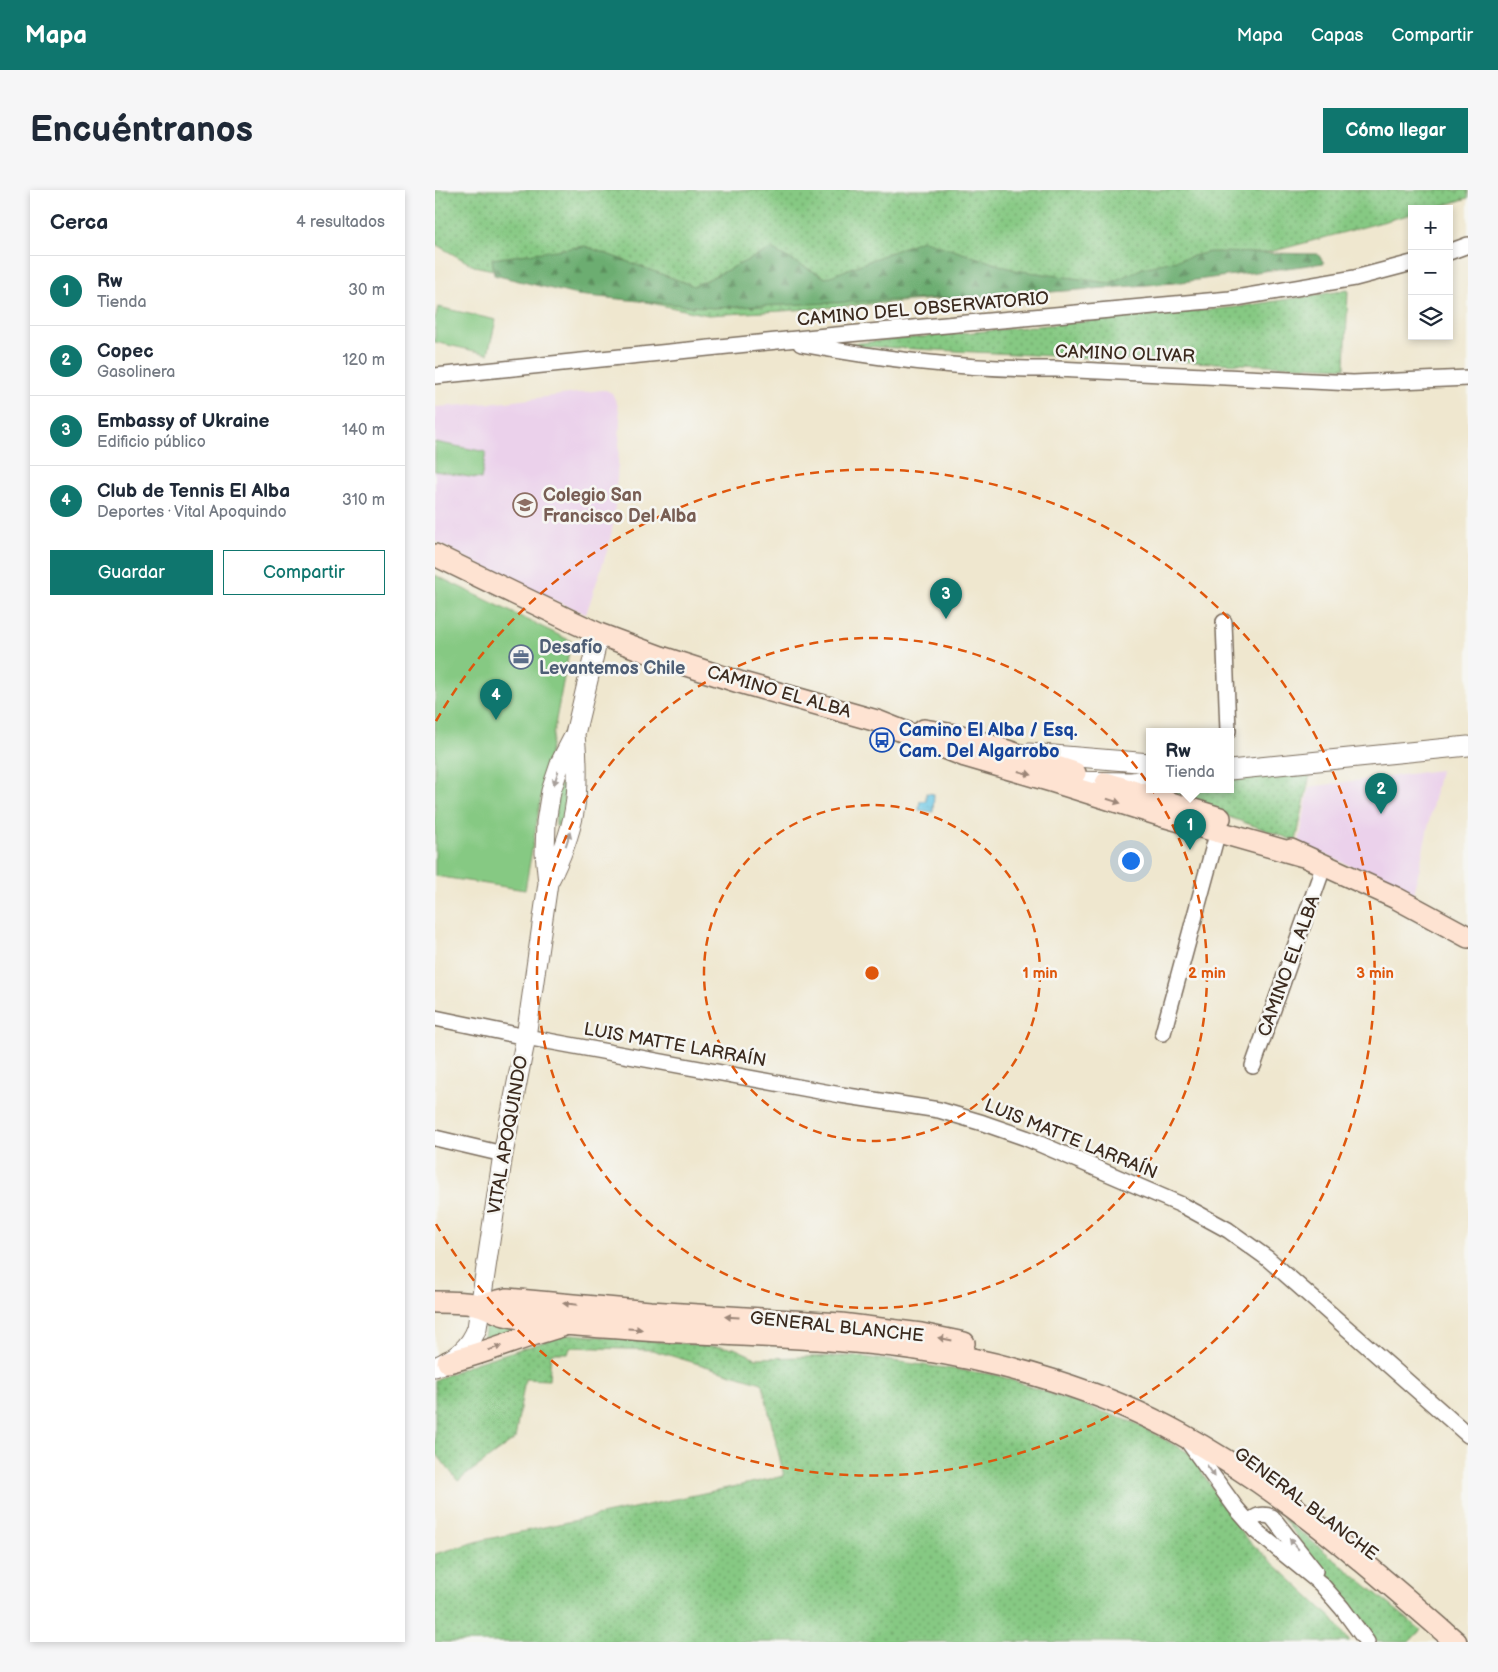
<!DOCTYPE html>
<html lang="es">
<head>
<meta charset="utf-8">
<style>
	:root { --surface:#fff; --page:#f6f6f7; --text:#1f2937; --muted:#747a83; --line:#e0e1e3; --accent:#0f766e }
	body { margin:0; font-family:"Balsamiq Sans",sans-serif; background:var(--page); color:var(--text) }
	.controls { position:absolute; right:15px; top:15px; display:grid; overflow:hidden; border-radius:0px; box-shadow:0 2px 8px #0003 }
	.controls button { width:45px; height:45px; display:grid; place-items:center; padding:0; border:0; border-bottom:1px solid var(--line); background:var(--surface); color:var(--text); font:25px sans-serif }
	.you { position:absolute; left:695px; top:670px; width:18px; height:18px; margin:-12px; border:4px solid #fff; border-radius:50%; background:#1a73e8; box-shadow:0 0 0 8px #1a73e833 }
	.badge { display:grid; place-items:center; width:32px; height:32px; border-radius:50%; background:var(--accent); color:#fff; font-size:16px; font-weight:700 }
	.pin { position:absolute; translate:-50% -41px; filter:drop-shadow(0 1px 2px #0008) }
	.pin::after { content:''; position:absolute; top:26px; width:18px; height:15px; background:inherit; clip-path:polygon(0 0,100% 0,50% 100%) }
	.popup { position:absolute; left:711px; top:538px; width:88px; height:65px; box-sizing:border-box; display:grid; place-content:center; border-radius:0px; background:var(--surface); filter:drop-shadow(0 1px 4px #0005); font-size:16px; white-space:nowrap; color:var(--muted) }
	.popup b { font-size:19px; color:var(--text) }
	.popup::after { content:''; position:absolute; left:50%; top:100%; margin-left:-10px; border:10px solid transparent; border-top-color:var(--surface) }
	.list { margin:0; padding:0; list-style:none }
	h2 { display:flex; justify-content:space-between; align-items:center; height:65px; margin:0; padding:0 20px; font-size:21px }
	h2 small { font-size:16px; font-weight:400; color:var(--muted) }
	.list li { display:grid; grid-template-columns:32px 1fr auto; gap:15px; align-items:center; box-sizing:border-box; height:70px; padding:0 20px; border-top:1px solid var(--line) }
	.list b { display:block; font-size:19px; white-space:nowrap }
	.list p { margin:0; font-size:16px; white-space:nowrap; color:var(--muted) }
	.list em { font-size:16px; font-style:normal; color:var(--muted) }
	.actions { display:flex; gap:10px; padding:15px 20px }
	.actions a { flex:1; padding:11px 0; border:1px solid var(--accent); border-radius:0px; text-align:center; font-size:18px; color:var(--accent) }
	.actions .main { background:var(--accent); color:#fff }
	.icon { flex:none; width:28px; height:28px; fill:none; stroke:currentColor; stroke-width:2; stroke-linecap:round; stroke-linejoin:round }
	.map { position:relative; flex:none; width:1033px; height:1452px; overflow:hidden; border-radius:0px }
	header { display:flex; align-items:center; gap:30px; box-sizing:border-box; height:70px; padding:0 25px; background:var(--accent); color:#fff }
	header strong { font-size:24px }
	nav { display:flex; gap:28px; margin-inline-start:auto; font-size:18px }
	.intro { display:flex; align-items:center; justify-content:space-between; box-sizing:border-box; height:120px; padding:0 30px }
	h1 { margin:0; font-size:35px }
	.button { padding:12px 22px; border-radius:0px; background:var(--accent); color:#fff; font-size:18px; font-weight:700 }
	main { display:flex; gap:30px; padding:0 30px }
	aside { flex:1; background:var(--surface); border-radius:0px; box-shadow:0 2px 8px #0003 }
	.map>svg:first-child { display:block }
	.built { fill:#ebd1eb }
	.grass { fill:url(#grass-dots); stroke:#607a50 }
	.forest { fill:url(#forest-firs); stroke:#546c48 }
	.pitch { fill:#86c983; stroke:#607a50 }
	.water { fill:url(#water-ripples); stroke:#517882 }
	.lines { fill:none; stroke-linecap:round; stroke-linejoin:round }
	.minor-casing { stroke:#7a6c5c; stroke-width:18 }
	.tertiary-casing { stroke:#7a6c5c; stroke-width:21 }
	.secondary-casing { stroke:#7a6c5c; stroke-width:24 }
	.minor { stroke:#fff; stroke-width:15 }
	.tertiary { stroke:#fff; stroke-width:19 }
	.secondary { stroke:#fee3d2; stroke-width:21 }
	.oneway { fill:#9c8678 }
	.oneway2 { fill:#a79f9a }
	.ring { fill:none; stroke:#df570d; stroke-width:2.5; stroke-dasharray:9 6 }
	.labels { text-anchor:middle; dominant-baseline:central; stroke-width:5; stroke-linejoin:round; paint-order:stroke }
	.street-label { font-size:18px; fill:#3b2a1e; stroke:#f6f6f2 }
	.education-label { font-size:18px; font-weight:bold; fill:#785e54; stroke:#f6f6f2; text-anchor:start }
	.service-label { font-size:18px; font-weight:bold; fill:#4e5e75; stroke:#f6f6f2; text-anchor:start }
	.transit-label { font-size:18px; font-weight:bold; fill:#164399; stroke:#f6f6f2; text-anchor:start }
	.centre { fill:#df570d; stroke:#f6f6f2; stroke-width:2.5 }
	.ring-label { font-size:15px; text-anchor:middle; font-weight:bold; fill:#df570d; stroke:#f6f6f2; stroke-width:5; stroke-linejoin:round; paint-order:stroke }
</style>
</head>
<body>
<header>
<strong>Mapa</strong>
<nav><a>Mapa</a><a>Capas</a><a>Compartir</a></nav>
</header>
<div class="intro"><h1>Encuéntranos</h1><a class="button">Cómo llegar</a></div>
<main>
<aside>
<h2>Cerca<small>4 resultados</small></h2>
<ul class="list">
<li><span class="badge">1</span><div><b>Rw</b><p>Tienda</p></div><em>30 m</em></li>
<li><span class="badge">2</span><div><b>Copec</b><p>Gasolinera</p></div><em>120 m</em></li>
<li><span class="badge">3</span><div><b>Embassy of Ukraine</b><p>Edificio público</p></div><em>140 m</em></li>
<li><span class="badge">4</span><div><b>Club de Tennis El Alba</b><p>Deportes · Vital Apoquindo</p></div><em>310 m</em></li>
</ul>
<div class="actions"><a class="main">Guardar</a><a>Compartir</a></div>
</aside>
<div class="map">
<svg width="1033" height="1452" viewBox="0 0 1033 1452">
	<defs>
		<pattern id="grass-dots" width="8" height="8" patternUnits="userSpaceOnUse" patternTransform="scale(1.25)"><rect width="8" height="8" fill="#86c983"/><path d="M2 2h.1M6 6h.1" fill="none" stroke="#6fa36b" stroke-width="1.8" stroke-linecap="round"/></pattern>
		<pattern id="forest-firs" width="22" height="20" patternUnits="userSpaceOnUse" patternTransform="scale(1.25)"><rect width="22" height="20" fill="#6cad71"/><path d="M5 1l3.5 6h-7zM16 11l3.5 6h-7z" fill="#5a8d5c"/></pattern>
		<pattern id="water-ripples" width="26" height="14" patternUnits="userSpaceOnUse" patternTransform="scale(1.25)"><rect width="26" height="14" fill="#67c6e5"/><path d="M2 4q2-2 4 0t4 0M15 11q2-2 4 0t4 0" fill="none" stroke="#5aaac4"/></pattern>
	</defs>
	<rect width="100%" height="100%" fill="#f6f6f2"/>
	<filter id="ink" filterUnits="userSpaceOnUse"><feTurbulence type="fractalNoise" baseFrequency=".02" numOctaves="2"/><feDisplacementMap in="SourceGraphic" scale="10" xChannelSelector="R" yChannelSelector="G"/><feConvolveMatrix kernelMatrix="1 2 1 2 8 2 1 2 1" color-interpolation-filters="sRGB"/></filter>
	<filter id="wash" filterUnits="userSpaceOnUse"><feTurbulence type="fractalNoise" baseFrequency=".0096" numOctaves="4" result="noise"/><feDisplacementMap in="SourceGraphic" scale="20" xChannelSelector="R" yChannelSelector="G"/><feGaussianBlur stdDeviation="1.12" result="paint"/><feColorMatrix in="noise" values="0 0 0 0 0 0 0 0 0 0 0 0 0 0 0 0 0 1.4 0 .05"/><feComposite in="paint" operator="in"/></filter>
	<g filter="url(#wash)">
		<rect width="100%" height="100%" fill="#efe7cf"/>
		<path class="built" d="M166 200H171L177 203 183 216 185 229 184 259 179 329 174 355 151 424 77 392 0 351V217L71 212Z
			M1005 580 979 704 864 653 874 597Z"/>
		<path class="grass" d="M0 0H1033V8L997 19H977V24L847 59 684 95 347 121 273 125 39 76 0 54Z
			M913 100 910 178 677 169 403 155 802 117Z
			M876 580 861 651 708 596 715 599H795V588Z
			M130 584 133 585 134 611 126 637 121 636 119 608Z
			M57 1129 113 1136 45 1158 49 1150 50 1135Z
			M135 1144 299 1158 321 1168 420 1166 562 1185 700 1233 754 1263 810 1347 898 1429 915 1452H0V1364L48 1350 349 1286 327 1193 217 1160 135 1157 133 1163H116L114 1190 90 1189 80 1249 23 1291 0 1262V1190L40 1173Z
			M847 1327 986 1440 974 1452H942Z"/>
		<path class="forest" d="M487 50 580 80 674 93 708 78 775 62 883 64 889 73 739 93 561 106 278 118 142 105 59 85 57 69 150 56 259 96 336 59 391 88Z"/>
		<path class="pitch" d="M3 117 61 130 53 164 0 152V130Z
			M0 252 51 262 46 289 0 281Z
			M0 385 136 451 106 608 90 700 0 686Z"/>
		<path class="water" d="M491 603 499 604 498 622 484 620 485 611H491Z"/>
	</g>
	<g filter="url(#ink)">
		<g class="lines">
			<g class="minor-casing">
				<path id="minor" d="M1014 62 1033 55
					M366 154C451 170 534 180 621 179L918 193 1033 188
					M0 186 391 146 795 109 920 88 977 73
					M789 432 793 541
					M0 828 91 847 406 905 504 920 548 933 591 948 749 1016 793 1040 832 1068 1033 1245
					M728 843 783 641
					M818 876 889 675
					M0 948 68 964
					M754 1253 801 1318 821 1341 886 1394 907 1418 932 1452
					M814 1332C821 1326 827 1323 837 1327L880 1381"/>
			</g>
			<g class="tertiary-casing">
				<path id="tertiary" d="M594 563 715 573
					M795 580 1033 556
					M626 591 696 592 715 590
					M113 693C141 639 146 604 140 544
					M0 1177C20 1169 35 1158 42 1138L68 964 91 847 113 693 110 663 111 632 116 601 126 571 140 544 164 444"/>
			</g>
			<g class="secondary-casing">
				<path id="secondary" d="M0 365 134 430 164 444 226 467 304 492 442 531 530 566 616 591 731 627 868 666
					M489 540 526 546 640 583
					M671 593 785 628
					M856 660 961 708 1033 747
					M0 1112C14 1112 31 1112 44 1115 53 1117 61 1123 70 1125 114 1135 165 1136 209 1140 300 1146 392 1146 482 1159 569 1172 669 1201 746 1244 847 1299 935 1377 1021 1452
					M46 1115 72 1109 215 1122 406 1134 486 1144 529 1153
					M13 1172C52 1163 89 1146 127 1136"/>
			</g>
			<use href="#minor" class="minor"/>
			<use href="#tertiary" class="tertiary"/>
			<use href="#secondary" class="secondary"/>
		</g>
		<defs><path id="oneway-solid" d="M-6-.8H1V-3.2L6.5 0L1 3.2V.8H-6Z" transform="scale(1.25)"/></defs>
		<g class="oneway">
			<use href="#oneway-solid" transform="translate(590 583) rotate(16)"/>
			<use href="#oneway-solid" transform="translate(679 611) rotate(18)"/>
			<use href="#oneway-solid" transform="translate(135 1114) rotate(-174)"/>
			<use href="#oneway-solid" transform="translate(297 1127) rotate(-176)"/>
			<use href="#oneway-solid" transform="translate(200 1139) rotate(4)"/>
			<use href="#oneway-solid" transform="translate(510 1149) rotate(-169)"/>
			<use href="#oneway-solid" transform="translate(60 1158) rotate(-20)"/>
		</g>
		<g class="oneway2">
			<use href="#oneway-solid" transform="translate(121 588) rotate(108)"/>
			<use href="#oneway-solid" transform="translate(133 649) rotate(-72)"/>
			<use href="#oneway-solid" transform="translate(776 1281) rotate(55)"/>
			<use href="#oneway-solid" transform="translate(859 1354) rotate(-130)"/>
		</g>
	</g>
	<g class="ring">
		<circle cx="437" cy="783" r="168"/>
		<circle cx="437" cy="783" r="335"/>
		<path d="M1 531A503 503 0 1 1 1 1034"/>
	</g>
	<defs>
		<g id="school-ring" transform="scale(1.25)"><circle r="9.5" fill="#f6f6f2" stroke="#8d6e63" stroke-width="1.5"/><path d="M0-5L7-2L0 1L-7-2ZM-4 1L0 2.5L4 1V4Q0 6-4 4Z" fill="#8d6e63"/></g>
		<g id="office-ring" transform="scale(1.25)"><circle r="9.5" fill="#f6f6f2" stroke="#5c6f8a" stroke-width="1.5"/><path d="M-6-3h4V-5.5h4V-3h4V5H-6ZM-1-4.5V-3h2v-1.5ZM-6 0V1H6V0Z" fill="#5c6f8a"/></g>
		<g id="bus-ring" transform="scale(1.25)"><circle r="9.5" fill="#f6f6f2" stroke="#1a4fb4" stroke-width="1.5"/><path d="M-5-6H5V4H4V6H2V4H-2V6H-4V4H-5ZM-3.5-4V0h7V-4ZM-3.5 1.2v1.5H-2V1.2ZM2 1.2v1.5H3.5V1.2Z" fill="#1a4fb4"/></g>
	</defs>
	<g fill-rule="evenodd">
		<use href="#school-ring" x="90" y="315"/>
		<use href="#office-ring" x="86" y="467"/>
		<use href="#bus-ring" x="447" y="550"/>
	</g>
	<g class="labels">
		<g class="street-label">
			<text transform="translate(488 119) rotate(-5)">CAMINO DEL OBSERVATORIO</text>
			<text transform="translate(690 164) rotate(2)">CAMINO OLIVAR</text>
			<text transform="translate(344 502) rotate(16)">CAMINO EL ALBA</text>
			<text transform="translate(854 776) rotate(-70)">CAMINO EL ALBA</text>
			<text transform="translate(240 855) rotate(10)">LUIS MATTE LARRAÍN</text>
			<text transform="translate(73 945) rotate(-80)">VITAL APOQUINDO</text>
			<text transform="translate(636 949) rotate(22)">LUIS MATTE LARRAÍN</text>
			<text transform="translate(402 1137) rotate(6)">GENERAL BLANCHE</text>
			<text transform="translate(871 1314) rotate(37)">GENERAL BLANCHE</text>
		</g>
		<g class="education-label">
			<text x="108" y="305">Colegio San<tspan x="108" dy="21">Francisco Del Alba</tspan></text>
		</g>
		<g class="service-label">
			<text x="104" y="457">Desafío<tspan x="104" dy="21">Levantemos Chile</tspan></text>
		</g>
		<g class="transit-label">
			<text x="464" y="540">Camino El Alba / Esq.<tspan x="464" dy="21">Cam. Del Algarrobo</tspan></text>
		</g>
	</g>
	<circle cx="437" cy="783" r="8" class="centre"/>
	<g class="ring-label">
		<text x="605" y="788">1 min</text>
		<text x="772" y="788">2 min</text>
		<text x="940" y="788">3 min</text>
	</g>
</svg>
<div class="controls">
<button>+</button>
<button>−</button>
<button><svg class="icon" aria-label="layers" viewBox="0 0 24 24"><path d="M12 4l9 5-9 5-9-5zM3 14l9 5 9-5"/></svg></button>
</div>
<div class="you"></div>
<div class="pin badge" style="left:755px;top:660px">1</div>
<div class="popup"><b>Rw</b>Tienda</div>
<div class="pin badge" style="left:946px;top:624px">2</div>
<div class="pin badge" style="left:511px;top:429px">3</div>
<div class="pin badge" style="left:61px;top:530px">4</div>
</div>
</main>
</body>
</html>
